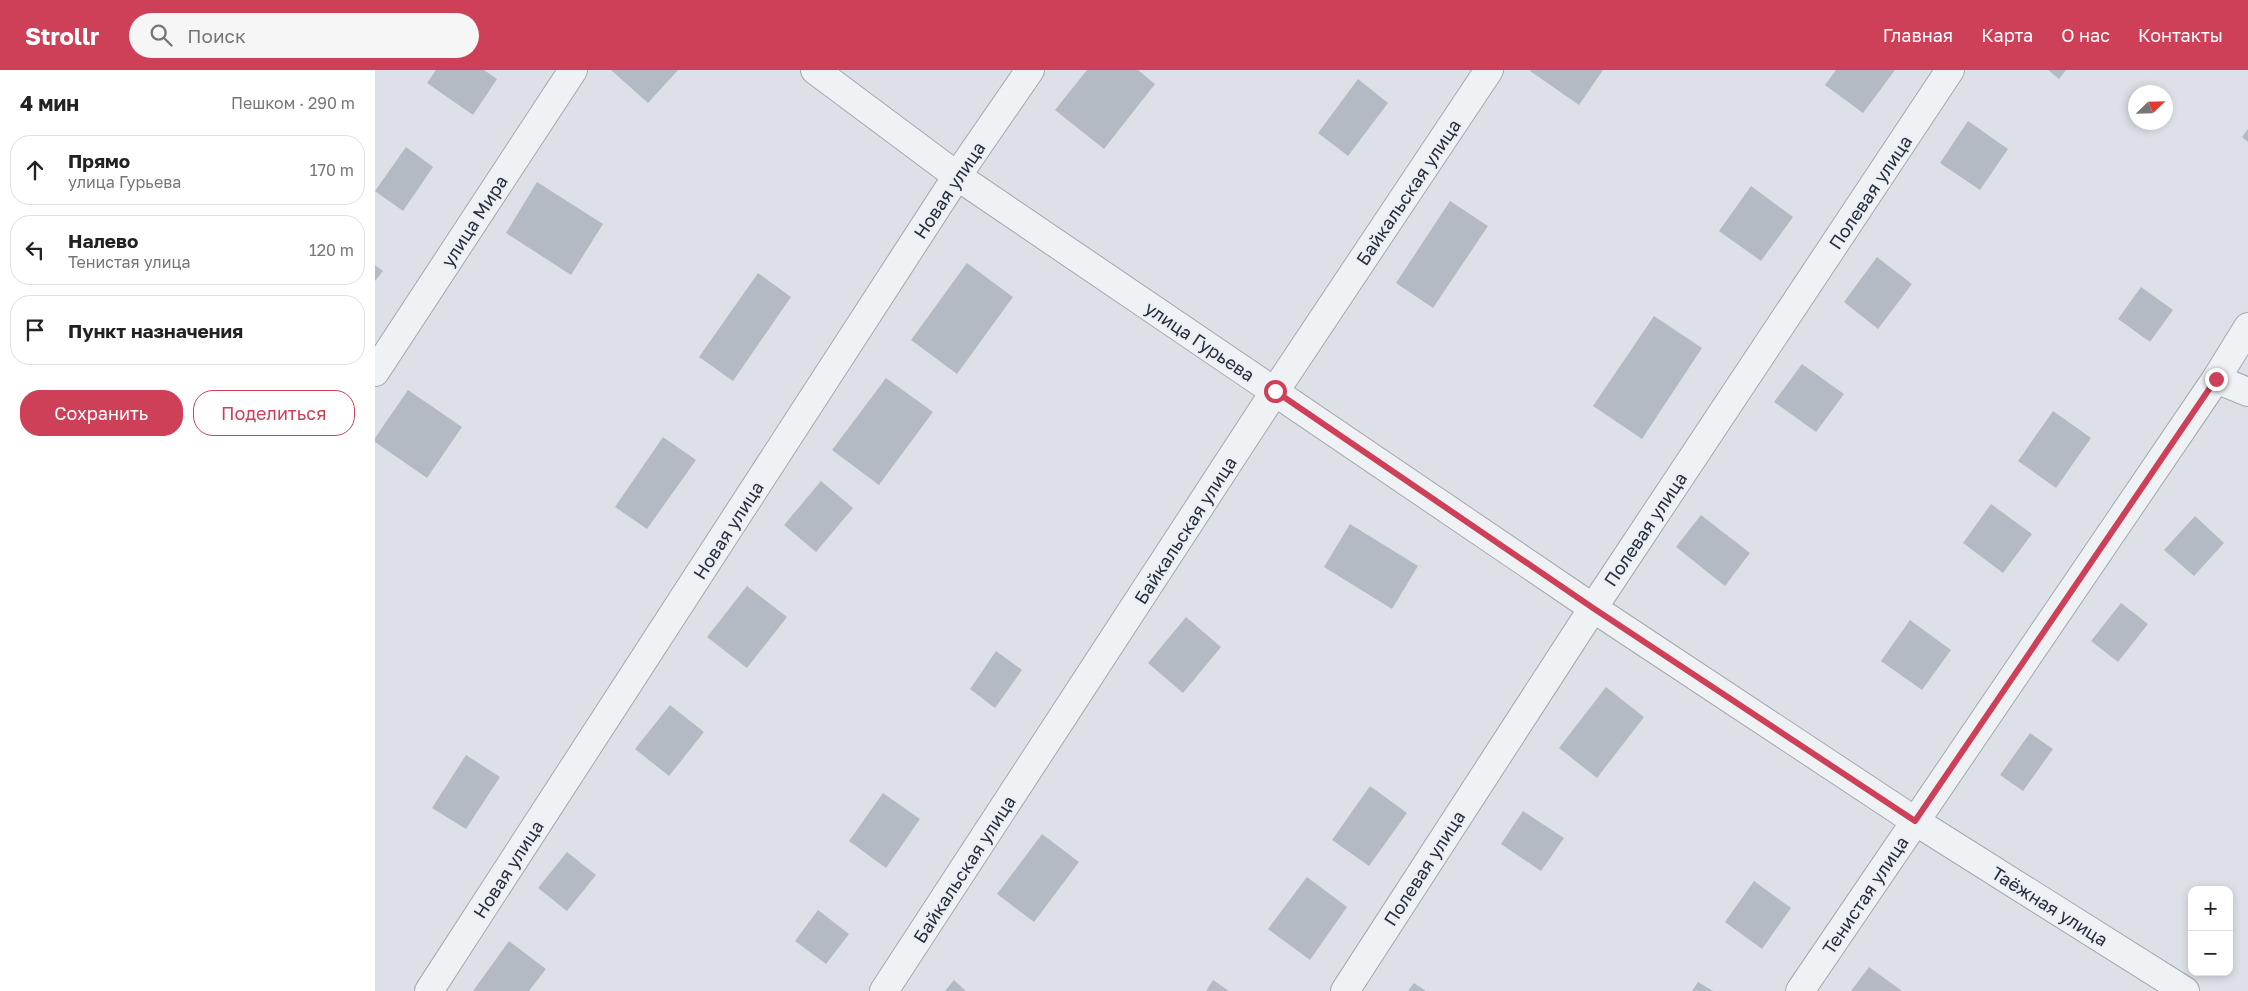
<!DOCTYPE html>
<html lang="ru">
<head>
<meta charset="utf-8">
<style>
	:root { --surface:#fff; --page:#f6f6f6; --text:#222; --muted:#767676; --line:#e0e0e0; --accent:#ce4058 }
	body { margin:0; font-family:"Golos Text",sans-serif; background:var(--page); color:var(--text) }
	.controls { position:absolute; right:15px; bottom:15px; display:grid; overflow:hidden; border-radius:10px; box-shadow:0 2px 8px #0003 }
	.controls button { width:45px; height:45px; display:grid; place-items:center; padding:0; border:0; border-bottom:1px solid var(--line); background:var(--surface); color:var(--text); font:25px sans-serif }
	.compass { position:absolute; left:1753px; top:15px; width:45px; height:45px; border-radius:50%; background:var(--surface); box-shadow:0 2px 8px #0003; rotate:67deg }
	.stop { position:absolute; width:15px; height:15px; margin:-11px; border:4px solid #ce4058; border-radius:50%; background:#fff }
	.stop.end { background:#ce4058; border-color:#fff; box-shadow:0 1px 5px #0008 }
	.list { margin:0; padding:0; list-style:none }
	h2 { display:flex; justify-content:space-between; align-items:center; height:65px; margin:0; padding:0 20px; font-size:21px }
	h2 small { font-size:16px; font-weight:400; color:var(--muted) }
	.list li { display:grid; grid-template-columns:32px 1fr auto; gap:15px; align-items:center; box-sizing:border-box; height:70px; margin:0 10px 10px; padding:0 10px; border:1px solid var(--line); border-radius:20px }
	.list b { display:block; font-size:19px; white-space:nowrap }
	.list p { margin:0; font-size:16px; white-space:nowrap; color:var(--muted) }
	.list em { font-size:16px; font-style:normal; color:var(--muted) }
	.actions { display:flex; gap:10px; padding:15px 20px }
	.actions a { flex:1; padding:11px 0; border:1px solid var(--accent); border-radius:20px; text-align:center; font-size:18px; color:var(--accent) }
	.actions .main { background:var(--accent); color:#fff }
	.icon { flex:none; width:28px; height:28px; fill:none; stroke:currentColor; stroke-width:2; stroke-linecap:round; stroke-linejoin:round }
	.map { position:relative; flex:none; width:1873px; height:921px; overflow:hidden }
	header { display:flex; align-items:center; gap:30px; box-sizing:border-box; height:70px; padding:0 25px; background:var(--accent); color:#fff }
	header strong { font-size:24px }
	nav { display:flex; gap:28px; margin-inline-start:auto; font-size:18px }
	.search { width:350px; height:45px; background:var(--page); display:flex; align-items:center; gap:12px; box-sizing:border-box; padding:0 18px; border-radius:28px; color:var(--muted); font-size:19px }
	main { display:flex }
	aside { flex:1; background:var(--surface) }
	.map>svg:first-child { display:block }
	.building { fill:#b4bac4 }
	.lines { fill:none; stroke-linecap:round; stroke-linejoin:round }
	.street-casing { stroke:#a2a8b1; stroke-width:30 }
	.street { stroke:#eff2f5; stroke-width:28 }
	.route { stroke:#ce4058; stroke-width:6 }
	.labels { text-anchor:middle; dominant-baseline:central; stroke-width:5; stroke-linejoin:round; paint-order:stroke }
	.street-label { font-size:18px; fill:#262f3d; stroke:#ecf0f5 }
</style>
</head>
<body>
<header>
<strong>Strollr</strong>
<div class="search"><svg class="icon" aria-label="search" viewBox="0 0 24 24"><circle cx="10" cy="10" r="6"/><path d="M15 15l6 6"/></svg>Поиск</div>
<nav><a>Главная</a><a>Карта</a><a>О нас</a><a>Контакты</a></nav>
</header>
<main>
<aside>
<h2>4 мин<small>Пешком · 290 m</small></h2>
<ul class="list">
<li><svg class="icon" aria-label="ahead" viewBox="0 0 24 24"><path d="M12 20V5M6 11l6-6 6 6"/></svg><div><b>Прямо</b><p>улица Гурьева</p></div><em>170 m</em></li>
<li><svg class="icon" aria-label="left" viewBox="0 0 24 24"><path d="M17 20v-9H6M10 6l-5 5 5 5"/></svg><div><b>Налево</b><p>Тенистая улица</p></div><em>120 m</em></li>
<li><svg class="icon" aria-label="arrive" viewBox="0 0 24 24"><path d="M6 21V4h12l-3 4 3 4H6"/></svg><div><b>Пункт назначения</b></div></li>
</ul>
<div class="actions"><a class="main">Сохранить</a><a>Поделиться</a></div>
</aside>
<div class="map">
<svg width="1873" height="921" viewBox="0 0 1873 921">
	<rect width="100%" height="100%" fill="#dde1e7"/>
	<path class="building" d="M61 0H109L122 9 98 45 52 13Z
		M236 0H303L273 33Z
		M712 0H763L780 14 729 79 680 40Z
		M1156 0H1228L1204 35 1155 1Z
		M1461 0H1520L1488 43 1450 15Z
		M1673 0H1691L1684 9Z
		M983 9 1013 33 973 86 943 63Z
		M1593 51 1633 79 1605 120 1565 93Z
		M1873 59V72L1867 67Z
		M31 77 58 97 28 141 0 121Z
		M162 112 228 154 196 205 131 163Z
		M1376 116 1418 147 1386 191 1344 161Z
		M1075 131 1113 156 1058 238 1021 213Z
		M1502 187 1537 214 1503 259 1469 232Z
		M592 193 638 227 582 304 536 270Z
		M0 195 8 201 0 211Z
		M383 203 416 227 358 311 324 287Z
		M1766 217 1798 240 1775 272 1743 249Z
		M1279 246 1327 278 1267 369 1218 336Z
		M1427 294 1469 324 1441 362 1399 332Z
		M511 308 558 342 504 415 457 380Z
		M33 320 87 357 52 408 0 372V368Z
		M1678 341 1716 368 1681 418 1643 391Z
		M288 367 321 390 272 459 240 437Z
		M446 411 478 438 441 482 409 455Z
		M1616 434 1657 464 1628 503 1588 473Z
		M1326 445 1375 483 1350 516 1301 477Z
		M1820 446 1849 473 1819 506 1789 480Z
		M975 454 1043 496 1017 539 949 497Z
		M372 516 412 547 372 598 332 567Z
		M1746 533 1773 554 1743 592 1716 571Z
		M811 547 846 577 808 623 773 593Z
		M1535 550 1576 580 1547 620 1506 591Z
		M621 581 647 600 620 638 595 619Z
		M1231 617 1269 647 1222 708 1184 678Z
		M295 635 329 662 294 706 260 679Z
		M1655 663 1678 679 1648 721 1625 705Z
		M91 685 125 707 91 759 57 738Z
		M995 716 1032 743 994 796 957 770Z
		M508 723 545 749 511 798 474 771Z
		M1148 741 1189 768 1166 801 1126 774Z
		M667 764 704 792 659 852 622 824Z
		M192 782 221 805 192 841 163 818Z
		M932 807 972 837 935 890 893 859Z
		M1379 811 1416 838 1387 879 1350 852Z
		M443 840 474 864 451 894 420 871Z
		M134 871 171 899 154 921H98Z
		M1494 897 1527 921H1476Z
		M579 910 591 921H570Z
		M838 910 854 921H831Z
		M1323 912 1338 921H1317Z
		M1039 913 1051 921H1033Z"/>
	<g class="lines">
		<g class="street-casing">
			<path id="street" d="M440 0 582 106 1218 538 1540 751 1810 921
				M0 302 198 0
				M1841 309 1873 322
				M54 921 582 106 655 0
				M509 921 900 321 1114 0
				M970 921 1218 538 1575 0
				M1425 921 1841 309 1873 257"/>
		</g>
		<use href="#street" class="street"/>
	</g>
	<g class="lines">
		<path class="route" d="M900 321 1218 538 1540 751 1841 309"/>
	</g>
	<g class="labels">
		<g class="street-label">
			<text transform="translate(574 120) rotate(-56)">Новая улица</text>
			<text transform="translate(1033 122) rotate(-56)">Байкальская улица</text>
			<text transform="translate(1495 122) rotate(-56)">Полевая улица</text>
			<text transform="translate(99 151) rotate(-57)">улица Мира</text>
			<text transform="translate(825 271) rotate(34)">улица Гурьева</text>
			<text transform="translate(1270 459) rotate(-56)">Полевая улица</text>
			<text transform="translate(353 460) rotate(-57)">Новая улица</text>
			<text transform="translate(810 460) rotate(-57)">Байкальская улица</text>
			<text transform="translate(1049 798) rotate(-57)">Полевая улица</text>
			<text transform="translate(133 799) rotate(-57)">Новая улица</text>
			<text transform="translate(589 799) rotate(-57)">Байкальская улица</text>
			<text transform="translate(1490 825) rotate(-56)">Тенистая улица</text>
			<text transform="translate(1675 836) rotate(32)">Таёжная улица</text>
		</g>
	</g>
</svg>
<div class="controls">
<button>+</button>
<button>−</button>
</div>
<svg class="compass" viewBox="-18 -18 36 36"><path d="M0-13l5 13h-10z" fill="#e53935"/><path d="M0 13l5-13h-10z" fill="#767676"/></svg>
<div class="stop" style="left:900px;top:321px"></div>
<div class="stop end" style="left:1841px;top:309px"></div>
</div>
</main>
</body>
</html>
